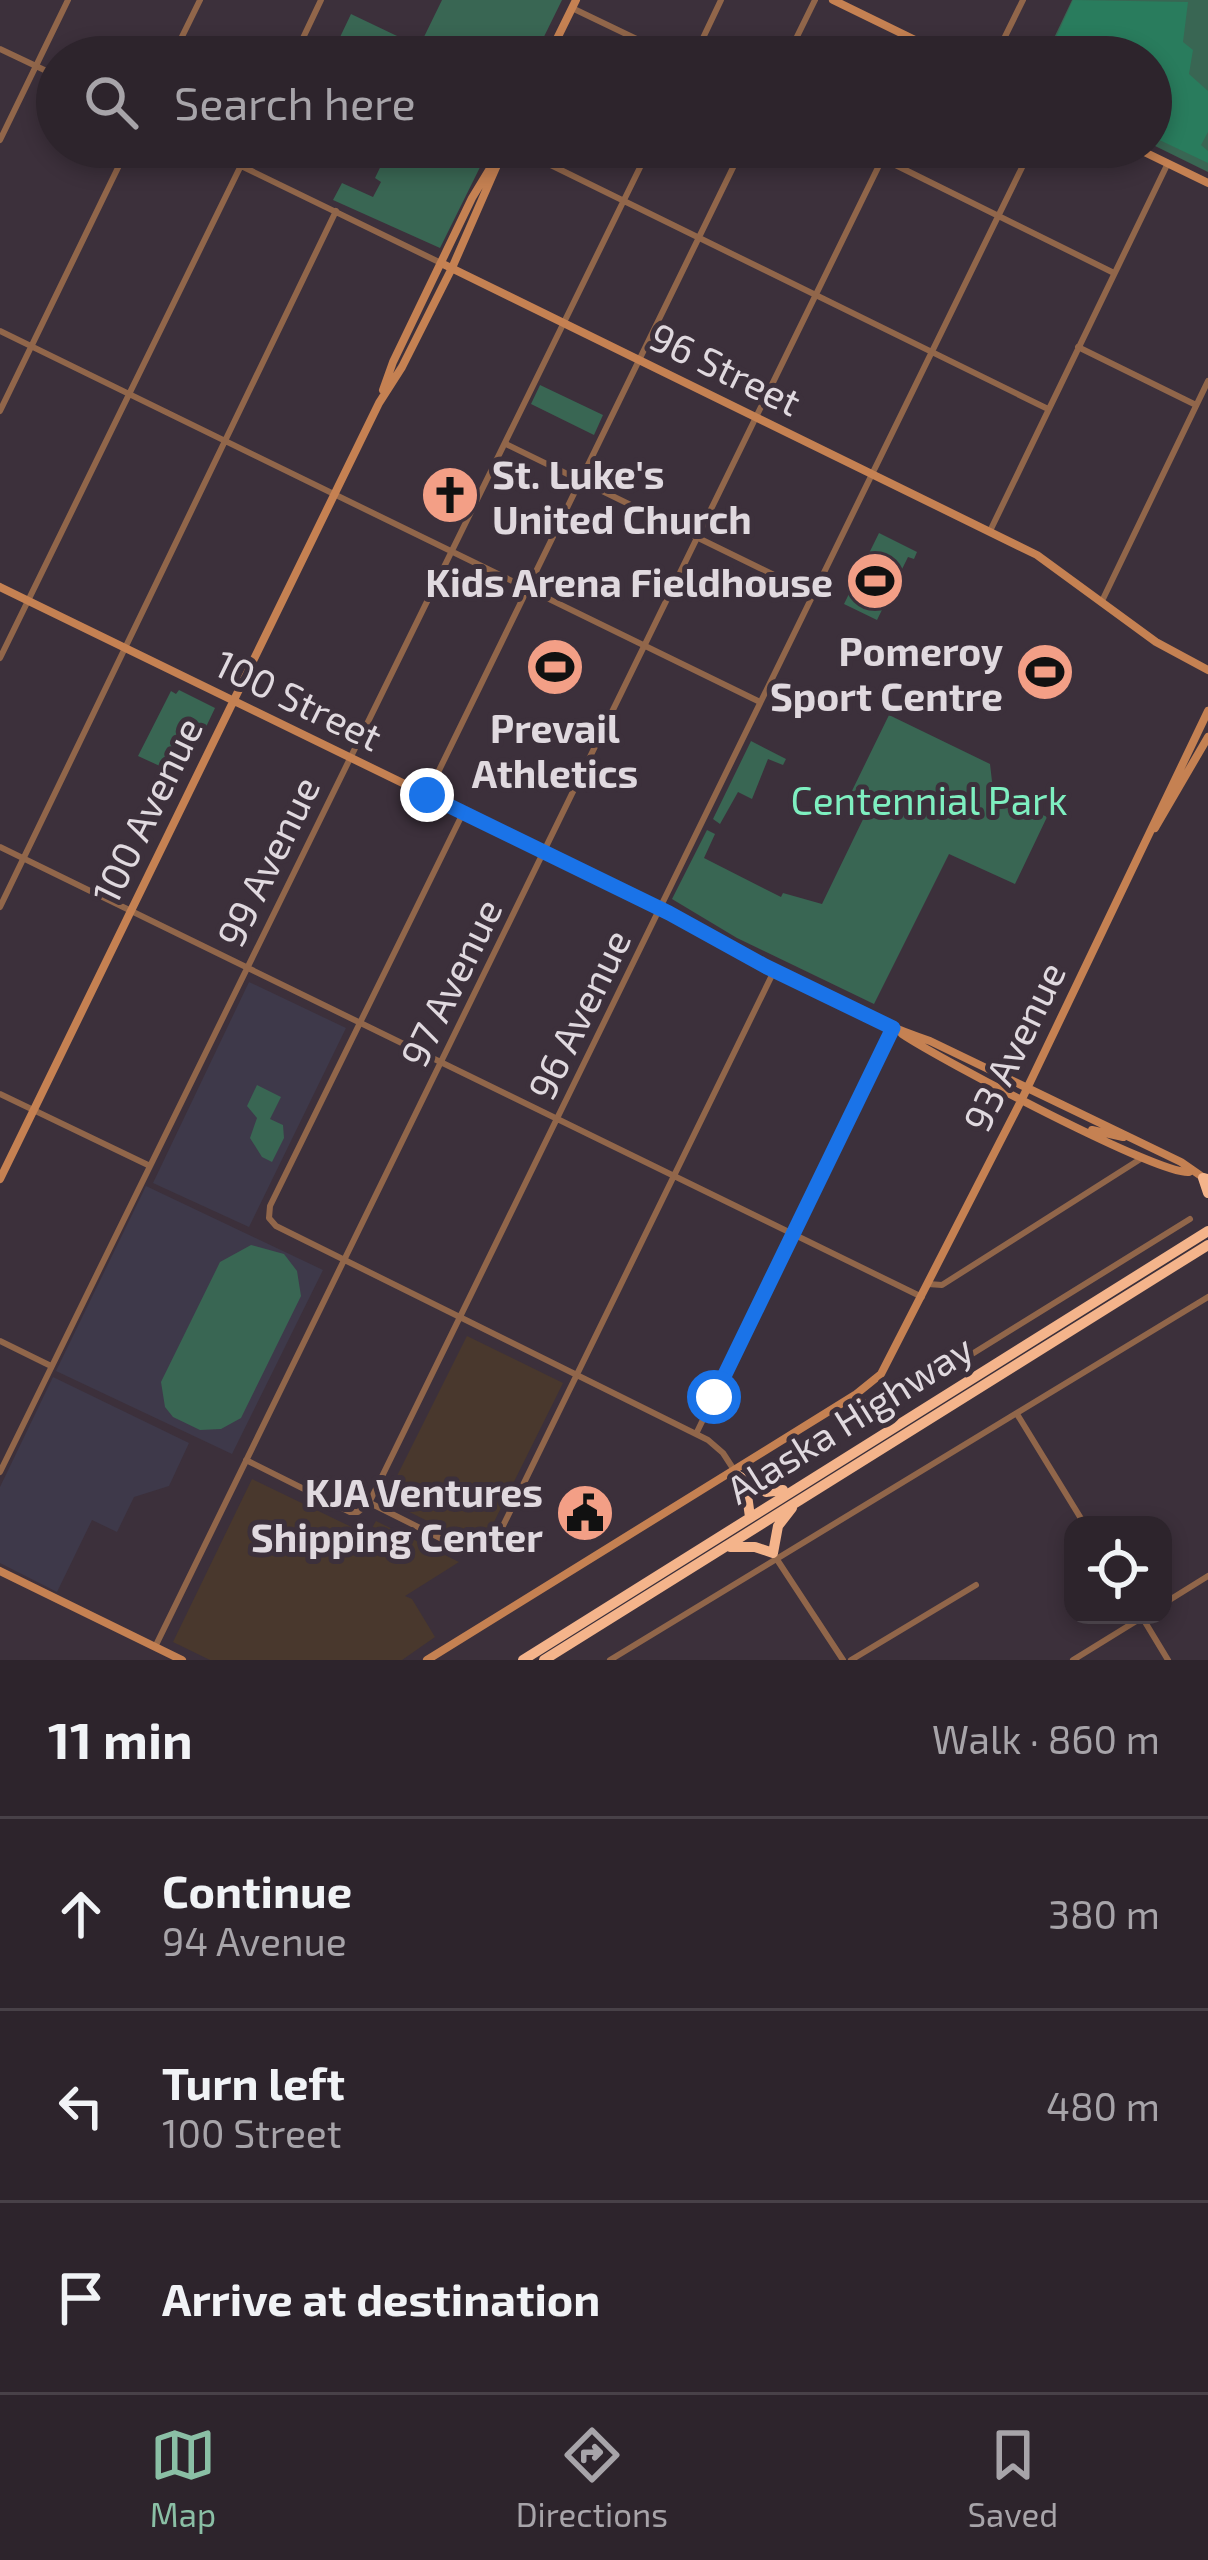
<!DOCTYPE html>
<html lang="en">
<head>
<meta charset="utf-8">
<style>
	:root { --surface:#2d242c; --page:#352c34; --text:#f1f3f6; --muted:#a7a4a9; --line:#484148; --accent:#8abfa5 }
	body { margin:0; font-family:"Exo 2",sans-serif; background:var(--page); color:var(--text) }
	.controls { position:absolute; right:36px; bottom:36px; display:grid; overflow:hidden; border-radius:24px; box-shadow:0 6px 18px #0003 }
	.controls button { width:108px; height:108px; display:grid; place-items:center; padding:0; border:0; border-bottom:3px solid var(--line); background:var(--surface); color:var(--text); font:60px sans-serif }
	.stop { position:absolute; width:36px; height:36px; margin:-27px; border:9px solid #1a73e8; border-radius:50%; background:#fff }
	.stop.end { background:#1a73e8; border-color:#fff; box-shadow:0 3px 12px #0008 }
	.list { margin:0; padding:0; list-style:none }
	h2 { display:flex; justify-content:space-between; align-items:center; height:156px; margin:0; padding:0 48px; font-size:51px }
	h2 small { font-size:39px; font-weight:400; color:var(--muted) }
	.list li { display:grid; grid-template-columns:78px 1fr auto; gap:36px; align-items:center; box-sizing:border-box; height:192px; padding:0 48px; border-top:3px solid var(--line) }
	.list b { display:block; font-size:45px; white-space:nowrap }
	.list p { margin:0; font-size:39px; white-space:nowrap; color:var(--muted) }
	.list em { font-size:39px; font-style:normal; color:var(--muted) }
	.icon { flex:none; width:66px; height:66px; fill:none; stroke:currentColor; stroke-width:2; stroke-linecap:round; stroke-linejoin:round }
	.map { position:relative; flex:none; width:1208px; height:1660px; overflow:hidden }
	.search { position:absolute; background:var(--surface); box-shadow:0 6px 18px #0003; left:36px; right:36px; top:36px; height:132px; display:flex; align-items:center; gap:30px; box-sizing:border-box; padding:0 42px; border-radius:66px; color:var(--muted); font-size:45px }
	.sheet { height:732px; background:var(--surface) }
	nav { display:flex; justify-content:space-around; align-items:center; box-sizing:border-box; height:168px; border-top:3px solid var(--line); background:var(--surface); font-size:33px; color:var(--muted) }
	nav a { display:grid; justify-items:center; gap:6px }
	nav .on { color:var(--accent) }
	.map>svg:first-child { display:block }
	.industrial { fill:#49382d }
	.education { fill:#3e394a }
	.green { fill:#396653 }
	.forest { fill:#297c5d }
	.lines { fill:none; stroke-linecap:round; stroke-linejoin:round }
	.street { stroke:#91664a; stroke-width:6 }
	.secondary { stroke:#c58152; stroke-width:8 }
	.highway { stroke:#f4b48b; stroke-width:10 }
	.route { stroke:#1a73e8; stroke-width:15 }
	.labels { text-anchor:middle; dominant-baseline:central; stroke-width:10; stroke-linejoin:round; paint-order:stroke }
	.street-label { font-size:39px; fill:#e0d9df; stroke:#3c303b }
	.poi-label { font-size:39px; font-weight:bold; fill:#e0d9df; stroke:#3c303b; text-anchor:end }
	.park-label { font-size:39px; fill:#7eefc0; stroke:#3c303b }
</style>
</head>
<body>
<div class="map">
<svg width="1208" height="1660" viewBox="0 0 1208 1660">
	<rect width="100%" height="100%" fill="#3c303b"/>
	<path class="industrial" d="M467 1336 563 1383 492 1526 477 1536 460 1537 385 1500Z
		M252 1479 368 1535 376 1521 459 1562 405 1596 412 1599 435 1637 402 1660H210L173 1642Z"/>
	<path class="education" d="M249 982 346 1028 249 1227 153 1183Z
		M146 1186 323 1270 232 1454 56 1371Z
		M53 1377 189 1443 169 1486 134 1497 117 1532 92 1520 57 1592 0 1563V1487Z"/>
	<path class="green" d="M442 0H562L534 57H456L422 41Z
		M1072 0H1208V172L1151 144V57H1045Z
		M351 14 418 46 412 57 332 54Z
		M390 147H417L425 154 428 150 437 154 440 150 450 164 460 157 467 162 474 147H490L440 248 333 200 342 183 373 197 381 182 375 178Z
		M540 385 603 415 594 435 531 404Z
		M879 533 917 552 914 559 908 557 877 620 844 604Z
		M179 690 215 708 187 767 167 758 162 767 138 756 171 691 176 694Z
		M889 715 990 764 993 790 1047 817 1015 884 949 854 874 1004 737 938 672 899 707 830 715 834 704 858 781 897 783 893 822 904 868 809 848 799Z
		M751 741 786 759 783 765 768 759 752 799 738 792 720 824 713 819Z
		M257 1085 281 1097 270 1119 283 1125 284 1138 272 1162 262 1157 250 1138 257 1118 247 1106Z
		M251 1245 284 1254 297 1271 301 1296 241 1418 221 1429 200 1430 173 1417 165 1407 161 1382 220 1262Z"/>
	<path class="forest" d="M1073 0 1188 2 1183 42 1193 50 1189 74 1208 91V132L1201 145 1208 151V163L1151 136V57H1047Z"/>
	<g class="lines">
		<path class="street" d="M572 8 674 57
			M0 49 57 76
			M172 57 200 0
			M294 57 321 0
			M694 57 721 0
			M787 57 815 0
			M995 57 1023 0
			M0 140 68 0
			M202 147 441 263
			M514 147 1048 409
			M859 147 1114 273
			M0 331 760 702
			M1078 347 1196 405
			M0 411 128 147
			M506 444 813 594
			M990 531 1168 163
			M1102 601 1208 381
			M0 658 250 147
			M427 795 743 147
			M463 813 270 1206 269 1218 276 1226 708 1440 723 1453 736 1473
			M0 847 922 1297
			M0 907 336 211
			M0 1094 148 1165
			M928 1284 942 1285 1142 1158
			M0 1341 51 1366
			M855 1395 872 1408H885L1190 1219
			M1017 1414 1085 1525
			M696 1434 893 1028
			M246 1460 350 1512H358L369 1503 1032 147
			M0 1472 650 147
			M370 1503 458 1547 481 1545 499 1534 774 971
			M776 1558 843 1660
			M1163 1604 1208 1576
			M1142 1617 1168 1660
			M155 1647 888 147
			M610 1660 1208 1297
			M851 1660 976 1585
			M1073 1660 1146 1615"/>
		<path class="secondary" d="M833 0 950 57
			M548 57 576 0
			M1134 147 1208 183
			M441 263 1037 555 1156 642 1208 670
			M383 390 393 362 472 198 503 147
			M0 587C215 692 430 797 645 901 740 947 829 1007 930 1041L1181 1162 1204 1178
			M1155 828 1208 737
			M902 1034C939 1059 1158 1175 1189 1172
			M1092 1130 1123 1137
			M0 1179 379 403 402 367 452 268 505 147
			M0 1571 182 1660
			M427 1660 855 1395 881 1374 1022 1099 1208 711"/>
		<path class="highway" d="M1208 1179 1203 1178 1208 1193
			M737 1475 766 1492 783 1490
			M739 1478 747 1495 750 1517
			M730 1547H755L773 1553
			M773 1553 778 1526 792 1508
			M523 1660 1208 1231
			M544 1660 1208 1245"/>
	</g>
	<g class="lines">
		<path class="route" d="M427 795 669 913 765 966 893 1028 714 1397"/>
	</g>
	<defs>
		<g id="church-disc" transform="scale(3)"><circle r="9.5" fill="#f39f86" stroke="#3c303b"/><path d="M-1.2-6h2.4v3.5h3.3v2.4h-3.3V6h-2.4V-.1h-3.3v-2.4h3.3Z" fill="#111"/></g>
		<g id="stadium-disc" transform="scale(3)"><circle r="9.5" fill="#f39f86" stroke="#3c303b"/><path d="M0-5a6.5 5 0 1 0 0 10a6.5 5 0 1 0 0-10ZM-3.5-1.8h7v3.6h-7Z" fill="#111"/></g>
		<g id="civic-disc" transform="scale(3)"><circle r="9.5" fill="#f39f86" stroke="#3c303b"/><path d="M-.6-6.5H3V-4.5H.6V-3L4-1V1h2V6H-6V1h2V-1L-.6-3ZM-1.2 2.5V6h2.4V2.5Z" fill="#111"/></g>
	</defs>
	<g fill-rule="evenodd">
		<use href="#church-disc" x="450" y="495"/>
		<use href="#stadium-disc" x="875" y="581"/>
		<use href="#stadium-disc" x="555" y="667"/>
		<use href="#stadium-disc" x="1045" y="672"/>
		<use href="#civic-disc" x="585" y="1513"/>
	</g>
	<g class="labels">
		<g class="street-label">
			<text transform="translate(726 368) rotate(26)">96 Street</text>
			<text transform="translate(299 699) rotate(26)">100 Street</text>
			<text transform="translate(146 810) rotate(-64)">100 Avenue</text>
			<text transform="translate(267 861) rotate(-64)">99 Avenue</text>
			<text transform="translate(450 982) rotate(-64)">97 Avenue</text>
			<text transform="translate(578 1014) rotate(-64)">96 Avenue</text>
			<text transform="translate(1013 1046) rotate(-64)">93 Avenue</text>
			<text transform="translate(849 1418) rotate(-32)">Alaska Highway</text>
		</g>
		<g class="poi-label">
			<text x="492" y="473" text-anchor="start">St. Luke's<tspan x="492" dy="45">United Church</tspan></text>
			<text x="833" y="581">Kids Arena Fieldhouse</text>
			<text x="1003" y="650">Pomeroy<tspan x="1003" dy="45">Sport Centre</tspan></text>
			<text x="555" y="727" text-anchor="middle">Prevail<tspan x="555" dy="45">Athletics</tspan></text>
			<text x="543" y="1491">KJA Ventures<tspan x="543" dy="45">Shipping Center</tspan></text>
		</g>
		<g class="park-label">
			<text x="929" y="799">Centennial Park</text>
		</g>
	</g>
</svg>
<div class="controls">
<button><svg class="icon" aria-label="locate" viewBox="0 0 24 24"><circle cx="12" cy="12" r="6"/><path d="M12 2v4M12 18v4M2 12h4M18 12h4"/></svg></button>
</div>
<div class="stop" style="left:714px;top:1397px"></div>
<div class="stop end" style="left:427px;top:795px"></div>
<div class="search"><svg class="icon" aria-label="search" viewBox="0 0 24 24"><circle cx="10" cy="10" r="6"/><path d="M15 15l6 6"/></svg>Search here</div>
</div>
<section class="sheet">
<h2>11 min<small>Walk · 860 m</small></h2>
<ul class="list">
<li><svg class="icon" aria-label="ahead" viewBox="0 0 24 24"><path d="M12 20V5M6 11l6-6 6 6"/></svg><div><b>Continue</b><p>94 Avenue</p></div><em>380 m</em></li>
<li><svg class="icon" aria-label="left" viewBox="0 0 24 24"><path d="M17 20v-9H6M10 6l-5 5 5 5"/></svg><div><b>Turn left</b><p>100 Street</p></div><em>480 m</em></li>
<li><svg class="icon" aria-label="arrive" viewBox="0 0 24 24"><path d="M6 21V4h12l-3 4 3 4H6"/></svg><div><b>Arrive at destination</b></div></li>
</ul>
</section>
<nav>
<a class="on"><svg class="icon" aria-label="map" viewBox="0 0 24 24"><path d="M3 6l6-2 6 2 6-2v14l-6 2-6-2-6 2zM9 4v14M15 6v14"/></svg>Map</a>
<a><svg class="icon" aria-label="directions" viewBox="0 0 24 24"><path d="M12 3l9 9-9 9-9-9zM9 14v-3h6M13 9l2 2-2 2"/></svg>Directions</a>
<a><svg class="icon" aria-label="saved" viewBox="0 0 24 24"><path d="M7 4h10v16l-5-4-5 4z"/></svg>Saved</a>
</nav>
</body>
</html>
